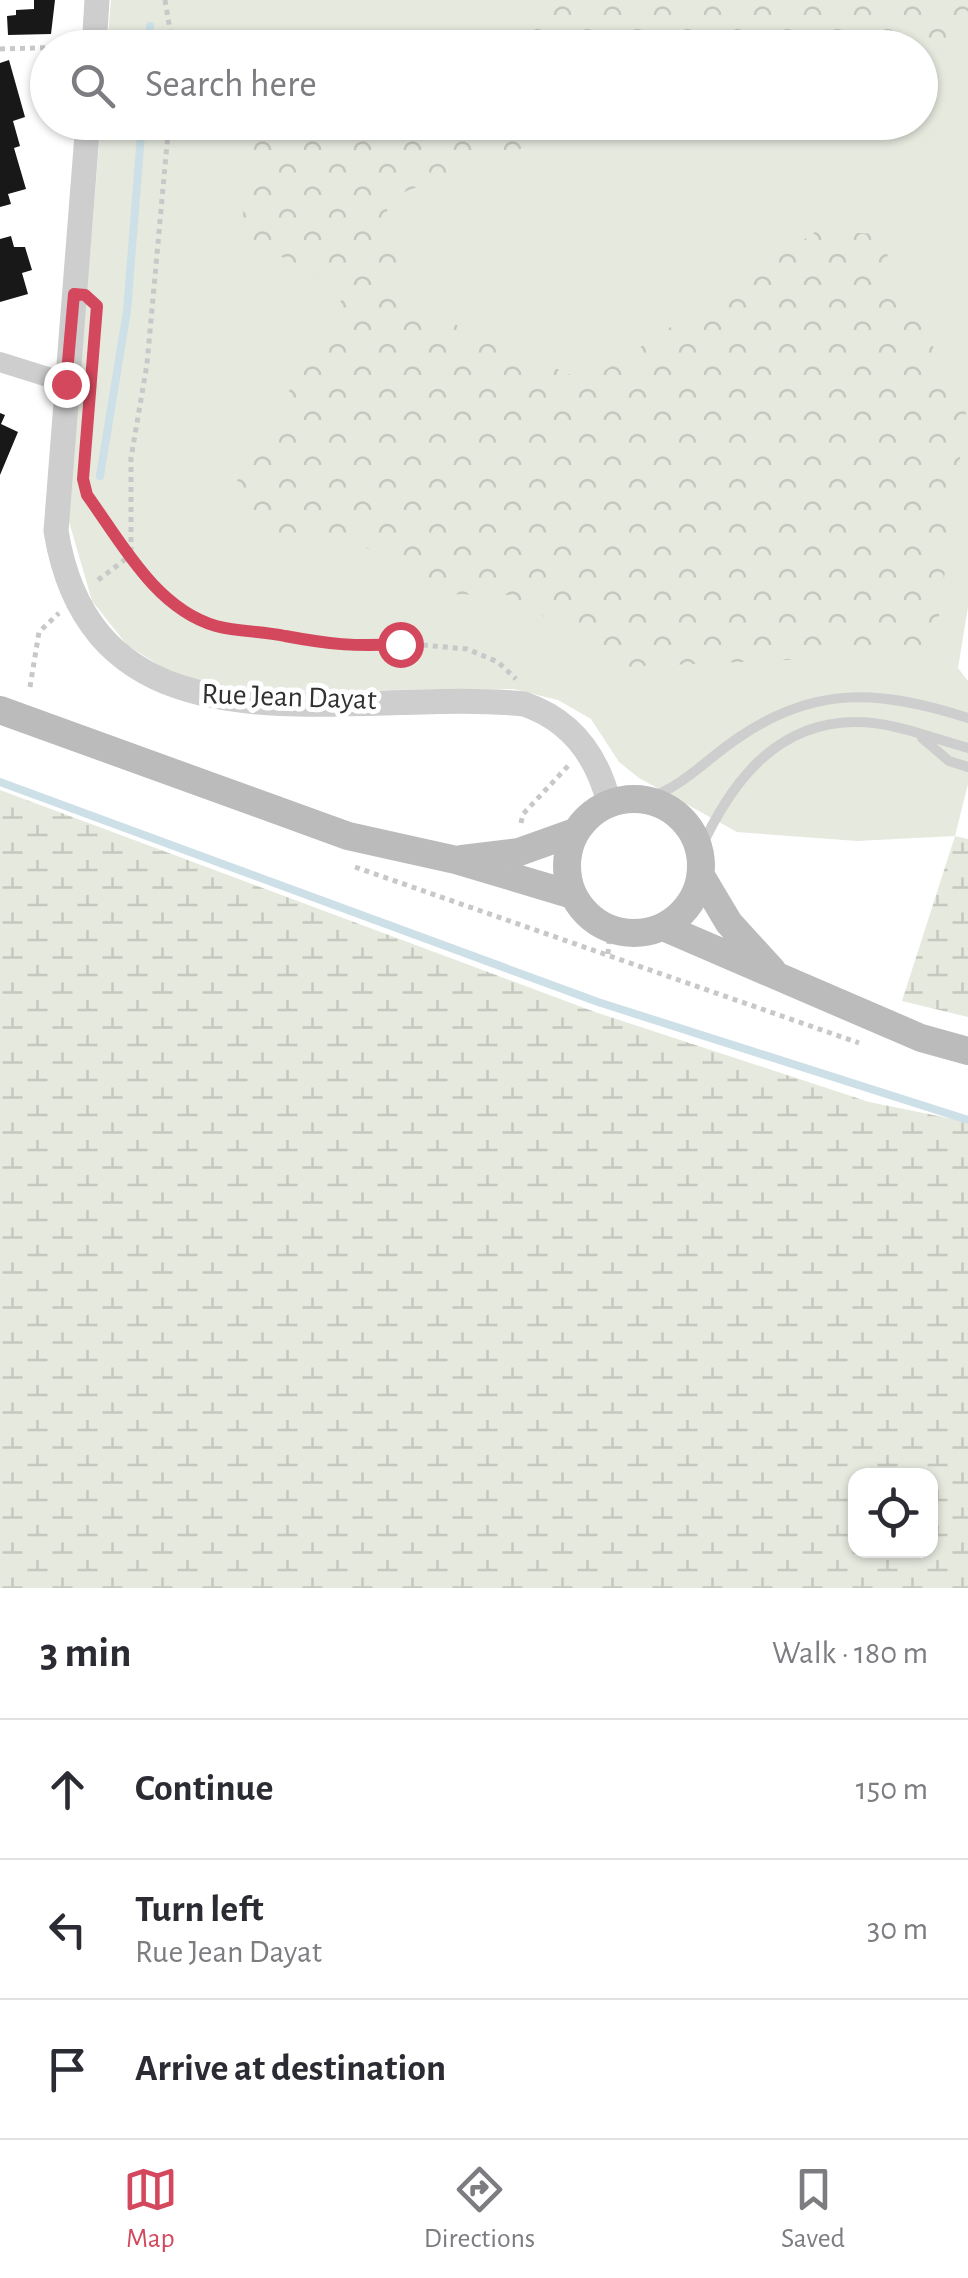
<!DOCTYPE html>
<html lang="en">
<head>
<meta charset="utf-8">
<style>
	:root { --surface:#fff; --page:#f2f2f3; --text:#2b2b33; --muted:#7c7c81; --line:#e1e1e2; --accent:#d4485d }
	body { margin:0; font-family:"Alegreya Sans",sans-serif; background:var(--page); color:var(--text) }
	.controls { position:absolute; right:30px; bottom:30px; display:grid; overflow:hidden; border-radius:20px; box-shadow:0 2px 8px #0004 }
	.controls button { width:90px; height:90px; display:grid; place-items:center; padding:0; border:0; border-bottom:2px solid var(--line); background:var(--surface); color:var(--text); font:50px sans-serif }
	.stop { position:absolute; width:30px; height:30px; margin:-22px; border:8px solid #d4485d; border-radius:50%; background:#fff }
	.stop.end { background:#d4485d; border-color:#fff; box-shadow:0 2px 10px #0008 }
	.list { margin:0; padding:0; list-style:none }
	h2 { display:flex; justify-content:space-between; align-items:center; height:130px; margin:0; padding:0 40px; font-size:42px }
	h2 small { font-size:32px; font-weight:400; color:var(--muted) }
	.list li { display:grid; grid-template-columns:65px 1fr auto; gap:30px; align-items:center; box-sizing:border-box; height:140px; padding:0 40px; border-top:2px solid var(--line) }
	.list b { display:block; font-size:38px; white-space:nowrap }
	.list p { margin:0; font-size:32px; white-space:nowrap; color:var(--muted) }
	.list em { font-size:32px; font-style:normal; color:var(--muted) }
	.icon { flex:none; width:55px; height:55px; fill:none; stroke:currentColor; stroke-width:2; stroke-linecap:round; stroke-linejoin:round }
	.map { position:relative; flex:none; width:968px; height:1588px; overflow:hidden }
	.search { position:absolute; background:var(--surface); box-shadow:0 2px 8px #0004; left:30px; right:30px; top:30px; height:110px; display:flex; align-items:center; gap:25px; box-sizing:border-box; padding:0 35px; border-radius:55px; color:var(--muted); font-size:38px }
	.sheet { height:550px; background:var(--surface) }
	nav { display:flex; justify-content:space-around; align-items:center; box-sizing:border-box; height:140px; border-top:2px solid var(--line); background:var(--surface); font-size:28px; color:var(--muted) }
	nav a { display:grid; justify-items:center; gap:5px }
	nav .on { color:var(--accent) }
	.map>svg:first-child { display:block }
	.green { fill:#e5e9de }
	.forest { fill:url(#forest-crowns) }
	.wetland { fill:url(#wetland-marsh); fill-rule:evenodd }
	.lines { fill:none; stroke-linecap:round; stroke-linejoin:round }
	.stream { stroke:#cde0e8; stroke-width:8 }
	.building { fill:#181818 }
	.path { stroke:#c8c8c8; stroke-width:5; stroke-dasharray:5 5; stroke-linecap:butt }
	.service { stroke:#cecece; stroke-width:10 }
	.minor { stroke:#cecece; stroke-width:20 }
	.tertiary { stroke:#cecece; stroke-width:25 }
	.secondary { stroke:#bbb; stroke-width:28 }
	.route { stroke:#d4485d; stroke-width:12 }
	.labels { text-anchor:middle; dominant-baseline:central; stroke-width:10; stroke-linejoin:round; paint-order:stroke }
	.street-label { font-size:30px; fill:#313131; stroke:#fff }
</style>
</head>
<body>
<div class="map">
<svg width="968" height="1588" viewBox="0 0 968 1588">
	<defs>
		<pattern id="forest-crowns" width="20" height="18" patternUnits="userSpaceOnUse" patternTransform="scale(2.5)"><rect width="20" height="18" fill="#e5e9de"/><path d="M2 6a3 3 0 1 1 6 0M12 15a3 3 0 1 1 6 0" fill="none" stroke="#c5c8bf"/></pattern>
		<pattern id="wetland-marsh" width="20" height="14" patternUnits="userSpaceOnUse" patternTransform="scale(2.5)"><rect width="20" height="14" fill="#e5e9de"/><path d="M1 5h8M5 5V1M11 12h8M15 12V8" fill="none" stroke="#c5c8bf"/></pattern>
	</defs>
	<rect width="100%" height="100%" fill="#fff"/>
	<path class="green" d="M111 0H968V607L958 668 968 681V784L955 836 857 841 737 832 639 778 619 762 591 719 558 700 513 689 238 691 176 676 127 645 92 601 68 518 101 123 920 122V48L107 47Z"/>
	<path class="forest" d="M547 0H968V35L904 48 270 47 534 27Z
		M258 123H591L385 199 404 302 587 382 817 231 877 234 966 413 934 654 620 667 511 595 441 594 357 542 258 544 232 490 345 294 240 232Z"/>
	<path class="wetland" d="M0 790 595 1012 869 1102 968 1122V1588H0ZM856 1476H930V1550H856Z
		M955 836 968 839V1017L902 1001Z"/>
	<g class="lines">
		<path class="stream" d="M148 48 150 26
			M100 476 127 311 142 122
			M0 782 598 1002 968 1120"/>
	</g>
	<path class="building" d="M34 0H55L51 34 8 35 7 16 16 15V10L34 9Z
		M9 60 25 117 13 121 20 146 14 148 26 189 8 194 11 204 0 207V63Z
		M11 236 14 247H25L32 270 22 273 28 294 0 302V239Z
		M0 413 5 415 1 424 18 432 0 475Z"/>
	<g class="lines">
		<path class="path" d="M165 0 173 48
			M0 49 71 47
			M86 491C107 537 165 603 211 625L344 648 400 643 467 649 498 662 516 679
			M131 552V458L147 364 169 122
			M98 580 131 555
			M30 687 39 632 59 613
			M521 823 523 814 568 766
			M355 867 859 1043
			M608 954 610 928"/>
		<path class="service" d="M922 738 949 761 968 767
			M646 799C685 786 707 758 741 736 818 684 884 691 968 718
			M700 850C730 784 775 722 856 722 893 722 932 738 968 748"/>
		<path class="minor" d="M0 362 67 383"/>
		<path class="tertiary" d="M94 48 97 0
			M88 122 56 531C95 770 355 686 524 704 571 720 597 755 609 803"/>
		<path class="secondary" d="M0 710 348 836 456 860 573 895
			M567 866a67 67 0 1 1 134 0a67 67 0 1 1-134 0Z
			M462 859 519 852 575 832
			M701 876 729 923 772 970
			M663 927 921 1038 968 1051"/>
	</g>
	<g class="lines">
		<path class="route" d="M66 384 74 294 85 295 97 306 83 479 87 495C121 542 156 609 216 626 239 632 262 631 285 636 328 644 355 647 400 644"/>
	</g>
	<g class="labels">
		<g class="street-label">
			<text transform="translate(289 697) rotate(2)">Rue Jean Dayat</text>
		</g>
	</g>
</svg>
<div class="controls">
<button><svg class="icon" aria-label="locate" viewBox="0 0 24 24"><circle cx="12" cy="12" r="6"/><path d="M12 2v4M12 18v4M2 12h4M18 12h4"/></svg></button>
</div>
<div class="stop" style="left:400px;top:644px"></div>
<div class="stop end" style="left:66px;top:384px"></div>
<div class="search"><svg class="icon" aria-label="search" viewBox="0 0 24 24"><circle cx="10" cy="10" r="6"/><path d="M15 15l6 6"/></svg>Search here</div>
</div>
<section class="sheet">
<h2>3 min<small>Walk · 180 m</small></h2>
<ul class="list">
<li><svg class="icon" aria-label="ahead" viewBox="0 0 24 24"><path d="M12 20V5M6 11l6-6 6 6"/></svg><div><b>Continue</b></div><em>150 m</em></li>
<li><svg class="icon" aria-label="left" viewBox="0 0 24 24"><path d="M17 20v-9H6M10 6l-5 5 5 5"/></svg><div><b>Turn left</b><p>Rue Jean Dayat</p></div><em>30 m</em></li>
<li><svg class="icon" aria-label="arrive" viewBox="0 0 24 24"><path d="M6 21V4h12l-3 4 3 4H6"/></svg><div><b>Arrive at destination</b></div></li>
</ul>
</section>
<nav>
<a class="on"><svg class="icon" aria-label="map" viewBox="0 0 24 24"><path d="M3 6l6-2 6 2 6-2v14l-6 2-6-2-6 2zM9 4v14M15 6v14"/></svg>Map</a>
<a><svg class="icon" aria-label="directions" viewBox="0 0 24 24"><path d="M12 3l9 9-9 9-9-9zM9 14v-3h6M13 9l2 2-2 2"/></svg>Directions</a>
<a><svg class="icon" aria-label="saved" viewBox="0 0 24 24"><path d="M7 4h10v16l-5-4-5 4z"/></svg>Saved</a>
</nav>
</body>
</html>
